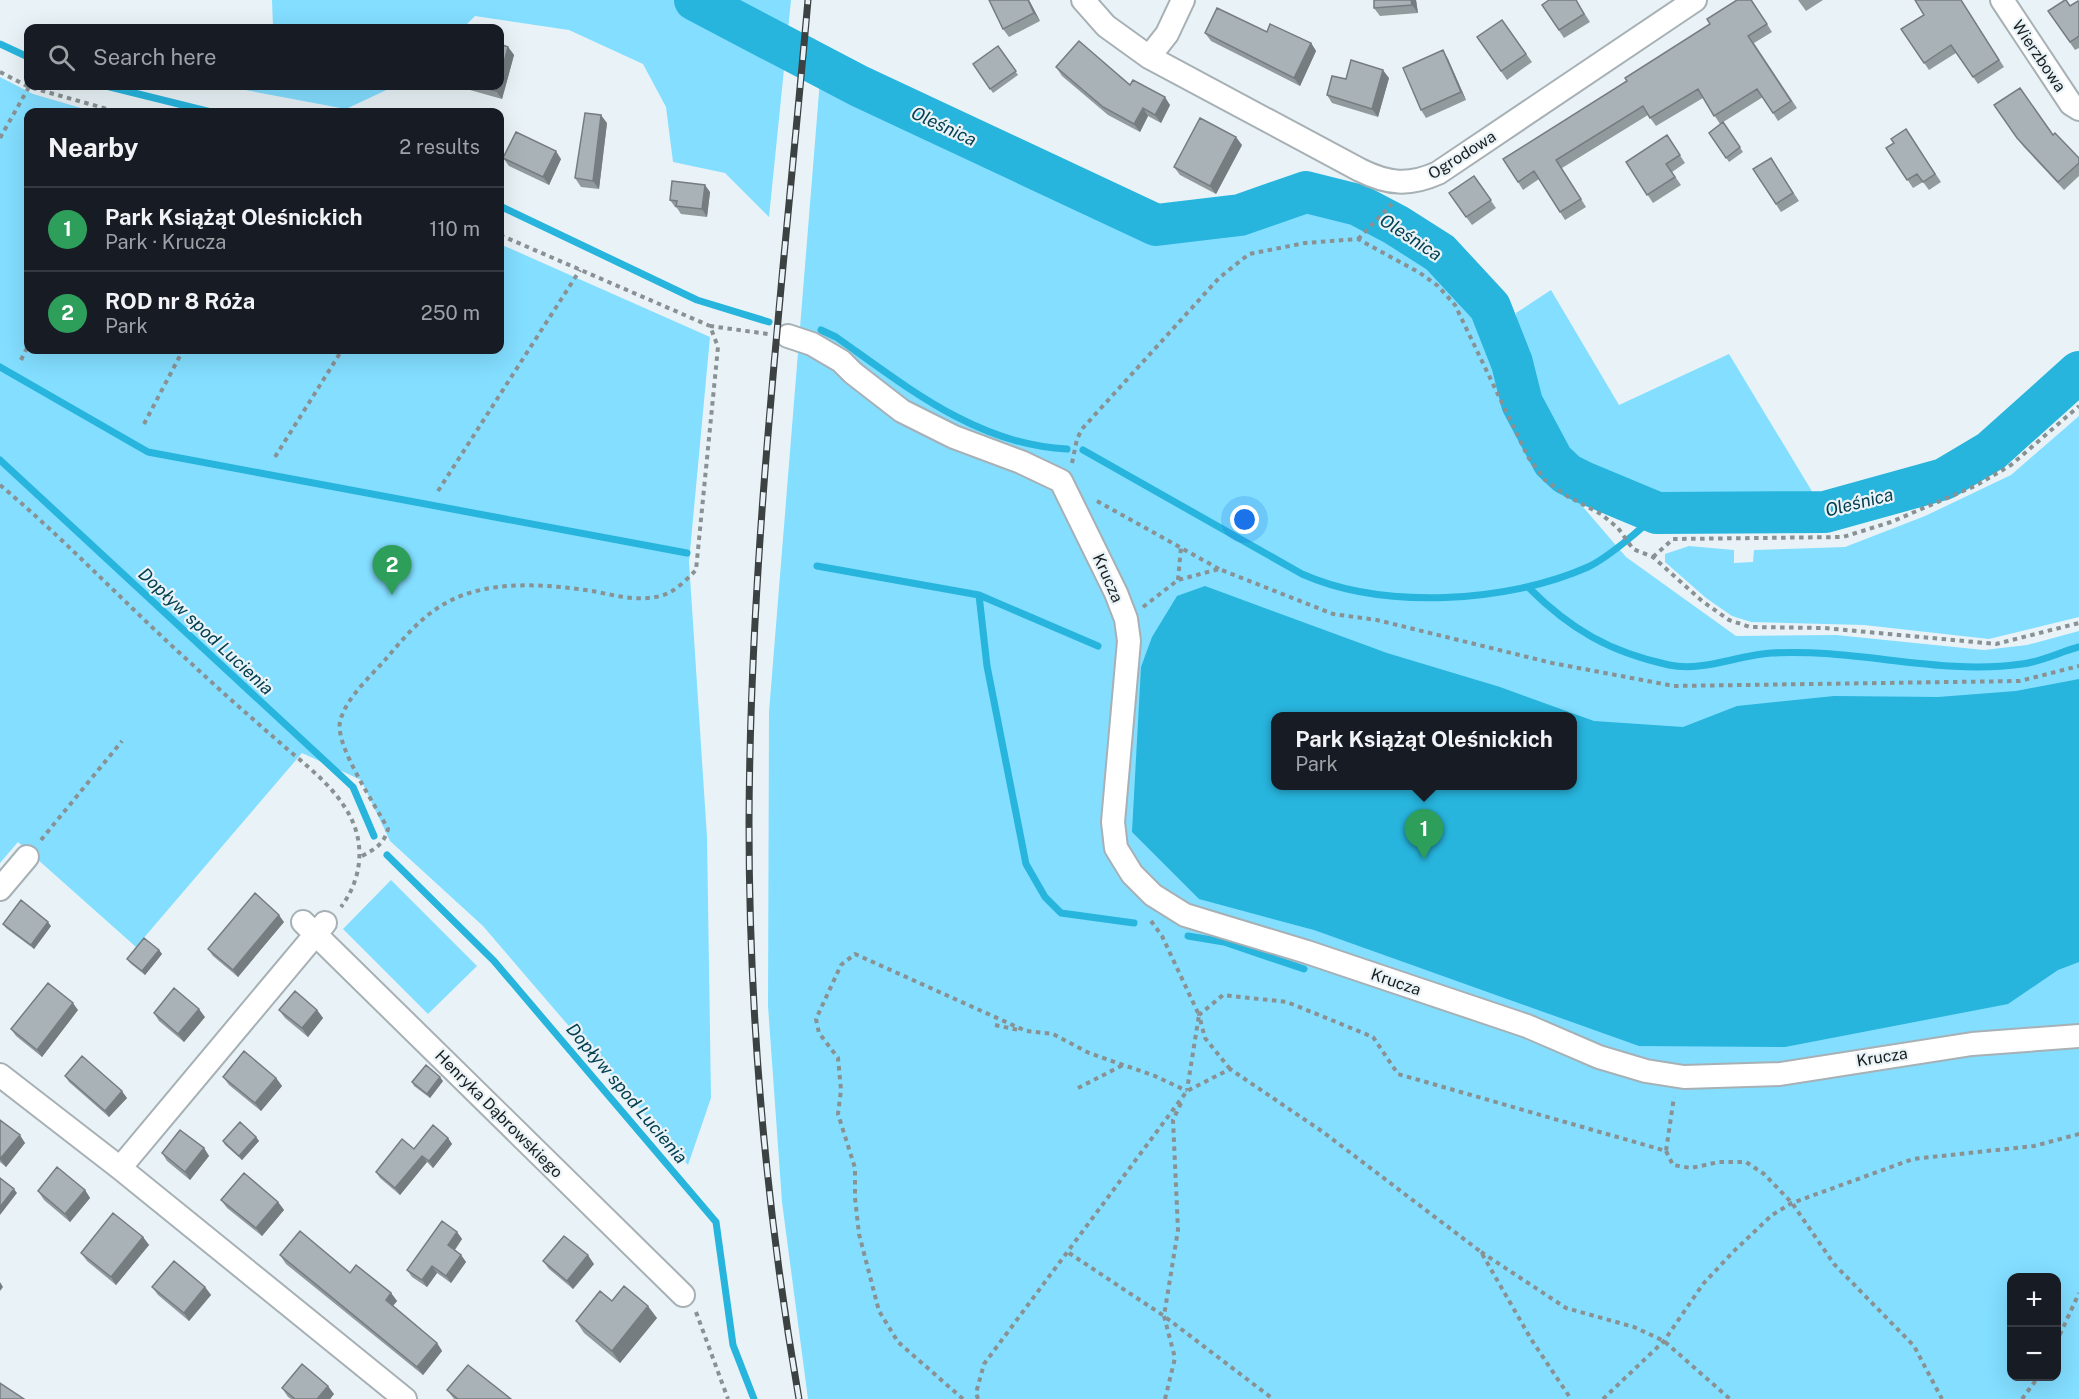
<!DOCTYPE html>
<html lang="en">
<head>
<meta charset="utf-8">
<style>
	:root { --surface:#171b24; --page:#20242c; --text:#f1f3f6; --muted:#9ea1a6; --line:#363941; --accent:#1a73e8 }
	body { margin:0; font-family:"Public Sans",sans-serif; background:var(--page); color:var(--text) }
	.controls { position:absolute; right:18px; bottom:18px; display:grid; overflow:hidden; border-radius:12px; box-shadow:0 6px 24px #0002 }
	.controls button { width:54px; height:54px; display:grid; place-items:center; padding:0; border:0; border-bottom:2px solid var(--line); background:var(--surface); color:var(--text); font:30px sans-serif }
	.you { position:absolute; left:1245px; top:520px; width:21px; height:21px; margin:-15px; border:4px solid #fff; border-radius:50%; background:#1a73e8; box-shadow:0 0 0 9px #1a73e833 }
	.badge { display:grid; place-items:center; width:39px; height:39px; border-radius:50%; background:var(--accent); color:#fff; font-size:20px; font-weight:700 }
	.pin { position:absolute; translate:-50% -50px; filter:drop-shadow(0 2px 3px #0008) }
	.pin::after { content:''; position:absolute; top:32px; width:21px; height:18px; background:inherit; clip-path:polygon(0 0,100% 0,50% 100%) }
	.popup { position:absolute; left:1271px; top:712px; width:306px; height:78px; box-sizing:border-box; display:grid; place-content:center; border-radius:12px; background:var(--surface); filter:drop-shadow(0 2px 4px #0005); font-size:20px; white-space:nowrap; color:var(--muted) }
	.popup b { font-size:22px; color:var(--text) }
	.popup::after { content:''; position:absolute; left:50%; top:100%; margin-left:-12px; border:12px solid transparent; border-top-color:var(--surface) }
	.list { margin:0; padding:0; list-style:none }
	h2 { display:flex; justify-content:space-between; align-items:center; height:78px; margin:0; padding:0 24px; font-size:26px }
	h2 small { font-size:20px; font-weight:400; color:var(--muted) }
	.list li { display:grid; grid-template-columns:39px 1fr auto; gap:18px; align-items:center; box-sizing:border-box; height:84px; padding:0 24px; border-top:2px solid var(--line) }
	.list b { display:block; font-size:22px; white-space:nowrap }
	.list p { margin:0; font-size:20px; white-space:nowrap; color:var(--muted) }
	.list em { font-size:20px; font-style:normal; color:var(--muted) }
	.icon { flex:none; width:33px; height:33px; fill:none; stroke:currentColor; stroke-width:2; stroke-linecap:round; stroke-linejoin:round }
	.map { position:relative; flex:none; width:2079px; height:1399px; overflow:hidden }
	.search { position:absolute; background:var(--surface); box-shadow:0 6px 24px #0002; left:24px; top:24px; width:480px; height:66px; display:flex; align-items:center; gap:15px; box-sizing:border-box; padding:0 21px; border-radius:12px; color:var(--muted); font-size:22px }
	.panel { position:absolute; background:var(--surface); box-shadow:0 6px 24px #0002; left:24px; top:108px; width:480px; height:246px; border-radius:12px }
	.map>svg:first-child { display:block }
	.green { fill:#83deff; fill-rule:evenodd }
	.water { fill:#27b4dd; fill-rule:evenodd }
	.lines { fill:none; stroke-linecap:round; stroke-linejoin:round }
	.stream { stroke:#27b4dd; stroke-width:7 }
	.river { stroke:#27b4dd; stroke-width:42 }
	.minor-casing { stroke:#a7b1b5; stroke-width:26 }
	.path { stroke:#899193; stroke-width:4; stroke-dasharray:4.5 4.5; stroke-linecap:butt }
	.minor { stroke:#fff; stroke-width:22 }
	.rail-casing { stroke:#3c4142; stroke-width:7 }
	.rail { stroke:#e9f3f7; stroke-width:4.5; stroke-dasharray:14; stroke-linecap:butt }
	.wall { fill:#919a9d }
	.shaded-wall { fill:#767d80 }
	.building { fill:#a9b3b7; stroke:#767d80; stroke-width:1.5 }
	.labels { text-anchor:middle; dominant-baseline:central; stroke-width:4.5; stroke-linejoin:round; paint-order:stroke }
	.street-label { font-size:16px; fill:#191d1e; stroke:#e9f3f7 }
	.water-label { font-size:18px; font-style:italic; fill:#044051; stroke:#e9f3f7 }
</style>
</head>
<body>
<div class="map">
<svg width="2079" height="1399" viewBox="0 0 2079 1399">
	<rect width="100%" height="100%" fill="#e9f3f7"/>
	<path class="green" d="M272 0H791L769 217 725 173 673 162 666 107 643 64 569 30 475 16 463 28H273Z
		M0 77 33 94 95 112H28V350H500V244L710 337 689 562 707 837 711 1098 688 1165 483 926 390 841 361 780 302 753 136 947 18 842 0 863Z
		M820 80 1159 238 1315 206 1401 240 1458 282 1485 324 1513 394 1547 465 1626 557 1736 636 1836 635 1984 650 2027 645 2079 631V1399H808L782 1202 768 1006 769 712ZM1276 716H1573V786H1276ZM2012 1278H2056V1376H2012Z
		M245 86H395L346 109 240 89Z
		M1551 290 1619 405 1729 354 1813 493C1740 497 1618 517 1565 453 1555 440 1548 423 1542 409 1529 380 1518 345 1516 313Z
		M2079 416V617L1989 639 1864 625 1751 622 1732 616 1706 598 1665 562V554L1689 546 1734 550V563L1753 562 1754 550 1845 547 1925 516 2011 475Z
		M391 880 477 966 428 1014 343 929Z"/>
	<path class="water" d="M1205 586 1387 653 1500 687 1594 721 1683 727 1737 706 1834 696 1938 697 2016 691 2079 679V962L2058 970 2008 1004 1785 1047 1639 1046 1314 930 1199 899 1132 832 1141 667 1152 637 1177 596ZM1276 716H1573V786H1276Z"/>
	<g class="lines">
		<path class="stream" d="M0 44 28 57
			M106 86 211 112
			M500 206 697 300 769 322
			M821 330 836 337C907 387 977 445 1067 449
			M0 367 148 452 687 553
			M1083 450 1302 574C1383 610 1507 603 1588 567 1607 558 1642 529 1657 513
			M0 460 353 787 374 836
			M817 566 979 595 1098 646
			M1528 587C1571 630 1610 652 1669 665 1703 672 1738 655 1772 653 1856 648 1940 676 2022 664 2041 662 2060 652 2079 647
			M979 595 987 666 1026 864 1045 897 1061 913 1134 923
			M387 855 494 961 716 1222 733 1345 754 1399
			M1188 936 1224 942 1304 969"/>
		<path class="river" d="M695 0 859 86 1156 225 1240 215 1306 192 1358 205 1396 225 1440 253 1490 307 1512 363 1522 403 1553 461 1567 474 1585 483 1657 513 1825 512 1944 479 1991 451 2079 372"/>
		<g class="minor-casing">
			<path id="minor" d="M1083 0 1106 26 1149 57 1360 170C1388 184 1409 186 1438 173L1695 0
				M2002 0 2071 104 2079 109
				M1149 57 1167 34 1183 0
				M788 336 812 344 841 361 853 373 902 411 954 437 1021 462 1061 481 1116 593 1126 619 1129 641 1113 822 1116 848 1132 874 1153 895 1185 915 1307 952 1527 1026 1599 1057 1646 1071 1684 1077 1780 1074 1972 1044 2079 1036
				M0 889 27 857
				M303 922 683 1295
				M0 1075 120 1168 405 1399
				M120 1168 325 923"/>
		</g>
		<path class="path" d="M0 72 29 87 118 112
			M0 138 29 87
			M500 235 710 326
			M1358 239 1392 204
			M21 360 28 346
			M144 424 183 350
			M275 457 342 350
			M1072 463 1077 439 1082 429 1219 278 1249 254 1305 243 1358 239 1420 273 1438 286 1455 305 1528 457 1545 480 1567 496 1601 514 1618 528 1633 549 1653 557 1702 601 1729 620 1750 627 1824 628 1996 644 2079 623
			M0 485C68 542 128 607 194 666 224 694 255 721 286 748 306 765 329 783 344 806 366 838 364 876 341 907
			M438 491 580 270
			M1097 501 1219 569
			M1653 557 1673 539 1843 537 1891 522 1975 486 2011 465 2079 406
			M1178 580 1181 547
			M1143 607 1178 580 1219 569 1333 614 1377 620 1552 663 1674 686 2020 681 2079 666
			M41 840 122 741
			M362 856C375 849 384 844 388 829 376 806 335 746 340 722 345 699 369 678 385 660 402 640 421 617 444 604 487 579 545 584 592 591 614 595 637 602 660 596 674 593 686 580 696 570L718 347 710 326 768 334
			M1151 921 1162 936 1199 1015 1187 1090
			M995 1025 1019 1030
			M1230 1069 1205 1038 1199 1015 1223 995 1287 1002 1373 1037 1398 1074 1666 1151 1674 1097
			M1078 1088 1123 1065
			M1666 1151 1673 1165 1691 1168 1719 1162H1746L1764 1174 1792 1203 1834 1264 1914 1346 1942 1399
			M1481 1252 1566 1308 1634 1327 1664 1341 1730 1399
			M1069 1253 1164 1316 1273 1399
			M696 1312 728 1399
			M2056 1343 2079 1293
			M963 1399 898 1342 879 1311 859 1234 855 1198V1168L838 1114 841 1090 838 1058 819 1033 816 1019 841 965 855 954 1026 1031 1053 1034 1089 1053 1155 1076 1187 1091
			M978 1399 976 1393 984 1364 1187 1091 1230 1069 1323 1132 1481 1252 1531 1339 1571 1399
			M1165 1399 1175 1358 1164 1316 1178 1230 1173 1120 1183 1099
			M1603 1399 1664 1341 1703 1284 1733 1252 1772 1215 1792 1203 1913 1159 2034 1146 2079 1134
			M2022 1399 2039 1376"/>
		<use href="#minor" class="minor"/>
		<g class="rail-casing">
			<path id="rail" d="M799 1399C766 1210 749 1016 749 823 750 548 784 274 808 0"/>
		</g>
		<use href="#rail" class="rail"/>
	</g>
	<path class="wall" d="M1029 0 1040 21 1009 37 1003 29Z
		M1374 0H1416L1418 13 1380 16 1374 8Z
		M1576 0 1590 22 1564 38 1542 5Z
		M1752 0 1772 32 1754 43 1797 108 1778 121 1763 97 1720 124 1703 98 1656 126 1648 115 1562 168 1586 207 1565 220 1539 179 1523 190 1518 182 1627 81Z
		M1798 0H1823L1806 11Z
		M1961 0 2004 67 1978 84 1956 53 1929 70 1901 29Z
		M2079 2V48L2075 50 2048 11 2070 6Z
		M1502 20 1532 62 1507 80 1477 37Z
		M1267 32 1311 43 1316 51 1300 86 1211 41 1205 33Z
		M998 46 1018 75 993 93 973 64Z
		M508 47 514 55 502 99 470 90 467 86H500Z
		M1443 50 1448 59 1466 100 1426 118 1421 110Z
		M1056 67 1130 85 1170 105 1161 123 1148 116 1140 132 1108 115 1062 76Z
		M1389 78 1378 117 1332 103 1327 95 1346 79Z
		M1994 105 2053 135 2079 158V176L2064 190 2023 146Z
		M1723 122 1743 152 1729 162 1709 133Z
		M607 123 599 189 581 187 575 178Z
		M1906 129 1941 182 1929 190 1923 182 1913 188 1886 148 1894 143Z
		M1667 135 1685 163 1672 172 1681 185 1653 203 1626 162Z
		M1242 145 1216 194 1180 175 1174 167Z
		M503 158 561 159 549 185 509 166Z
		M1771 158 1799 201 1781 212 1753 169Z
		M1474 176 1496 208 1472 225 1449 193Z
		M710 192 707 217 681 214 677 208 675 207 670 200Z
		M284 922 238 977 213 956 208 949Z
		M3 924 51 926 34 949 6 928Z
		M159 950 162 954 145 975 130 963 127 959Z
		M78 1010 42 1057 16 1036 11 1029Z
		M279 1010H317L323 1018 308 1037 285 1018Z
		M154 1013 205 1017 184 1042 159 1021Z
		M65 1076 127 1098 109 1117 69 1082Z
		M223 1077 276 1078 282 1086 261 1111 229 1085Z
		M443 1081 430 1098 414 1086 412 1082Z
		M0 1120 25 1143 6 1167 0 1162Z
		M256 1137 259 1141 242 1160 225 1145 223 1141Z
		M448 1138 452 1144 433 1168 427 1162 400 1195 380 1178 376 1172 414 1149Z
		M204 1148 209 1156 190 1180 167 1161 162 1153Z
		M85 1190 90 1198 70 1222 44 1200 38 1191Z
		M221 1200 278 1202 284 1210 262 1236 227 1208Z
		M457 1232 462 1239 455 1250 461 1255 466 1262 451 1283 437 1273 427 1287 412 1277 407 1270Z
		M143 1237 149 1245 116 1285 87 1261 81 1253Z
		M280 1255 350 1273 391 1293 397 1301 393 1306 437 1343 442 1351 423 1375 286 1264Z
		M543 1261 594 1264 573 1289 549 1269Z
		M152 1287H205L211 1295 189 1321 158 1295Z
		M612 1301 657 1318 620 1363 584 1333 576 1321Z
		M282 1388 334 1394 330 1399H291L288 1397Z
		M447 1390 511 1399H454Z"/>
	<path class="shaded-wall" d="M1028 0H1029L1040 21 1034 13Z
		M1411 0H1416L1418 13 1412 5Z
		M1311 43 1316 51 1300 86 1294 78Z
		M508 47 514 55 502 99 496 91 498 86H500V78Z
		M1443 50 1448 59 1466 100 1461 92Z
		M1383 70 1389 78 1378 117 1372 109Z
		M1165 97 1170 105 1161 123 1155 115Z
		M1143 108 1148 116 1140 132 1134 124Z
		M601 115 607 123 599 189 593 181Z
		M1236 137 1242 145 1216 194 1210 186Z
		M556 151 561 159 549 185 543 177Z
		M705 185 710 192 707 217 702 209Z
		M279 915 284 922 238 977 233 970Z
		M48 922 51 926 34 949 31 945Z
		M159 950 162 954 145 975 142 971Z
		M73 1003 78 1010 42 1057 37 1050Z
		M199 1009 205 1017 184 1042 178 1034Z
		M317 1010 323 1018 308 1037 302 1028Z
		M440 1077 443 1081 430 1098 427 1094Z
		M276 1078 282 1086 261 1111 255 1103Z
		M122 1091 127 1098 109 1117 105 1111Z
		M20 1135 25 1143 6 1167 0 1159Z
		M256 1137 259 1141 242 1160 239 1156Z
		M448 1138 452 1144 433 1168 429 1161Z
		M204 1148 209 1156 190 1180 185 1172Z
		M422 1156 427 1162 400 1195 395 1188Z
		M14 1189 17 1193 0 1215V1207Z
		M85 1190 90 1198 70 1222 65 1214Z
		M278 1202 284 1210 262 1236 256 1228Z
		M457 1232 462 1239 453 1252 448 1245Z
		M143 1237 149 1245 116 1285 111 1277Z
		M461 1255 466 1262 451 1283 446 1276Z
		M588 1255 594 1264 573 1289 567 1281Z
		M432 1266 437 1273 427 1287 422 1280Z
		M0 1282 3 1287 0 1291Z
		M205 1287 211 1295 189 1321 184 1313Z
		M391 1293 397 1301 391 1308 386 1300Z
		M648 1306 657 1318 620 1363 612 1351Z
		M437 1343 442 1351 423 1375 417 1367Z
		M328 1386 334 1394 330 1399H317Z"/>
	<path class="building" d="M989 0H1028L1034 13 1003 29Z
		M1374 0H1411L1412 5 1374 8Z
		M1549 0H1576L1584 14 1559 30 1542 5Z
		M1737 0H1751L1767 24 1748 36 1791 101 1773 113 1757 89 1714 116 1698 89 1650 118 1643 106 1556 160 1581 199 1560 212 1534 171 1518 182 1503 159 1627 81 1625 78 1710 24 1707 19Z
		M1915 0H1961L1999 60 1973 77 1951 45 1924 63 1901 29 1924 15Z
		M2065 0H2066L2070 6 2078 1 2079 2V36L2070 42 2048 11Z
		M1217 8 1267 32 1270 24 1311 43 1294 78 1205 33Z
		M1502 20 1526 54 1501 71 1477 37Z
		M1079 41 1130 85 1133 80 1165 97 1155 115 1143 108 1134 124 1103 107 1056 67Z
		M500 44 508 47 500 78Z
		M998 46 1016 71 990 89 973 64Z
		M1443 50 1461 92 1421 110 1403 68Z
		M1351 60 1383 70 1372 109 1327 95 1332 76 1346 79Z
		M478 86H498L496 91Z
		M2020 88 2053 135 2055 133 2079 158V163L2058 182 2017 138 1994 105Z
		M585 113 601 115 593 181 575 178Z
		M1200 118 1236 137 1210 186 1174 167Z
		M1723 122 1740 147 1726 158 1709 133Z
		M1906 129 1935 174 1923 182 1917 174 1907 180 1886 148 1894 143 1891 139Z
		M516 132 556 151 543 177 503 158Z
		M1667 135 1680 155 1666 164 1675 177 1647 195 1626 162Z
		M1771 158 1793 193 1776 204 1753 169Z
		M1474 176 1491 200 1466 217 1449 193Z
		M672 181 705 185 702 209 676 206 677 201 670 200Z
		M255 893 279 915 233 970 208 949Z
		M21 900 48 922 31 945 3 924Z
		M144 938 159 950 142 971 127 959Z
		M48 983 73 1003 37 1050 11 1029Z
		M174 988 199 1009 178 1034 154 1013Z
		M295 991 317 1010 302 1028 279 1010Z
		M244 1051 276 1078 255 1103 223 1077Z
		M82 1056 122 1091 105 1111 65 1076Z
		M426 1065 440 1077 427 1094 412 1082Z
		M0 1120 20 1135 0 1159Z
		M240 1122 256 1137 239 1156 223 1141Z
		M433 1125 448 1138 429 1161 422 1156 395 1188 376 1172 402 1139 414 1149Z
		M180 1130 204 1148 185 1172 162 1153Z
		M57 1167 85 1190 65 1214 38 1191Z
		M244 1173 278 1202 256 1228 221 1200Z
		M0 1178 14 1189 0 1207Z
		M113 1213 143 1237 111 1277 81 1253Z
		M442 1221 457 1232 448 1245 461 1255 446 1276 432 1266 422 1280 407 1270Z
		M300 1231 350 1273 356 1265 391 1293 386 1300 437 1343 417 1367 280 1255Z
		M564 1236 588 1255 567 1281 543 1261Z
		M174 1261 205 1287 184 1313 152 1287Z
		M624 1286 648 1306 612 1351 576 1321 600 1291 612 1301Z
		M302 1364 328 1386 317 1399H295L282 1388Z
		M468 1365 511 1399H458L447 1390Z
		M0 1383 24 1399H0Z"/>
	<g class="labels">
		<g class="street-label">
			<text transform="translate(2039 56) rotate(56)">Wierzbowa</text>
			<text transform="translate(1462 155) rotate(-32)">Ogrodowa</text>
			<text transform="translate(1108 578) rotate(66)">Krucza</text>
			<text transform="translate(1396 982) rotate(19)">Krucza</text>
			<text transform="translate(1882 1057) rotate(-9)">Krucza</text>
			<text transform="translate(499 1114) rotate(45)">Henryka Dąbrowskiego</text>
		</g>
		<g class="water-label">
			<text transform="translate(944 126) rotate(25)">Oleśnica</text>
			<text transform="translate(1411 237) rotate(33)">Oleśnica</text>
			<text transform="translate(1859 502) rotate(-14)">Oleśnica</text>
			<text transform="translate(206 631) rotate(43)">Dopływ spod Lucienia</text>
			<text transform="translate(627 1093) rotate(50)">Dopływ spod Lucienia</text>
		</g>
	</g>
</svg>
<div class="controls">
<button>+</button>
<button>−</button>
</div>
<div class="you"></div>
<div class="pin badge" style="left:1424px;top:859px;background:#2e9e5b">1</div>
<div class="popup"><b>Park Książąt Oleśnickich</b>Park</div>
<div class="pin badge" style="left:392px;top:595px;background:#2e9e5b">2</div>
<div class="search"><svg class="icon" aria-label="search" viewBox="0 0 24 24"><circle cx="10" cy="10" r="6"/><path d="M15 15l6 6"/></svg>Search here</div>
<section class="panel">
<h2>Nearby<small>2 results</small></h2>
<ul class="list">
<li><span class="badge" style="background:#2e9e5b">1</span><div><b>Park Książąt Oleśnickich</b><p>Park · Krucza</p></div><em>110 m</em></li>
<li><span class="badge" style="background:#2e9e5b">2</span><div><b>ROD nr 8 Róża</b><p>Park</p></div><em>250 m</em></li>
</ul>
</section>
</div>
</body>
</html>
